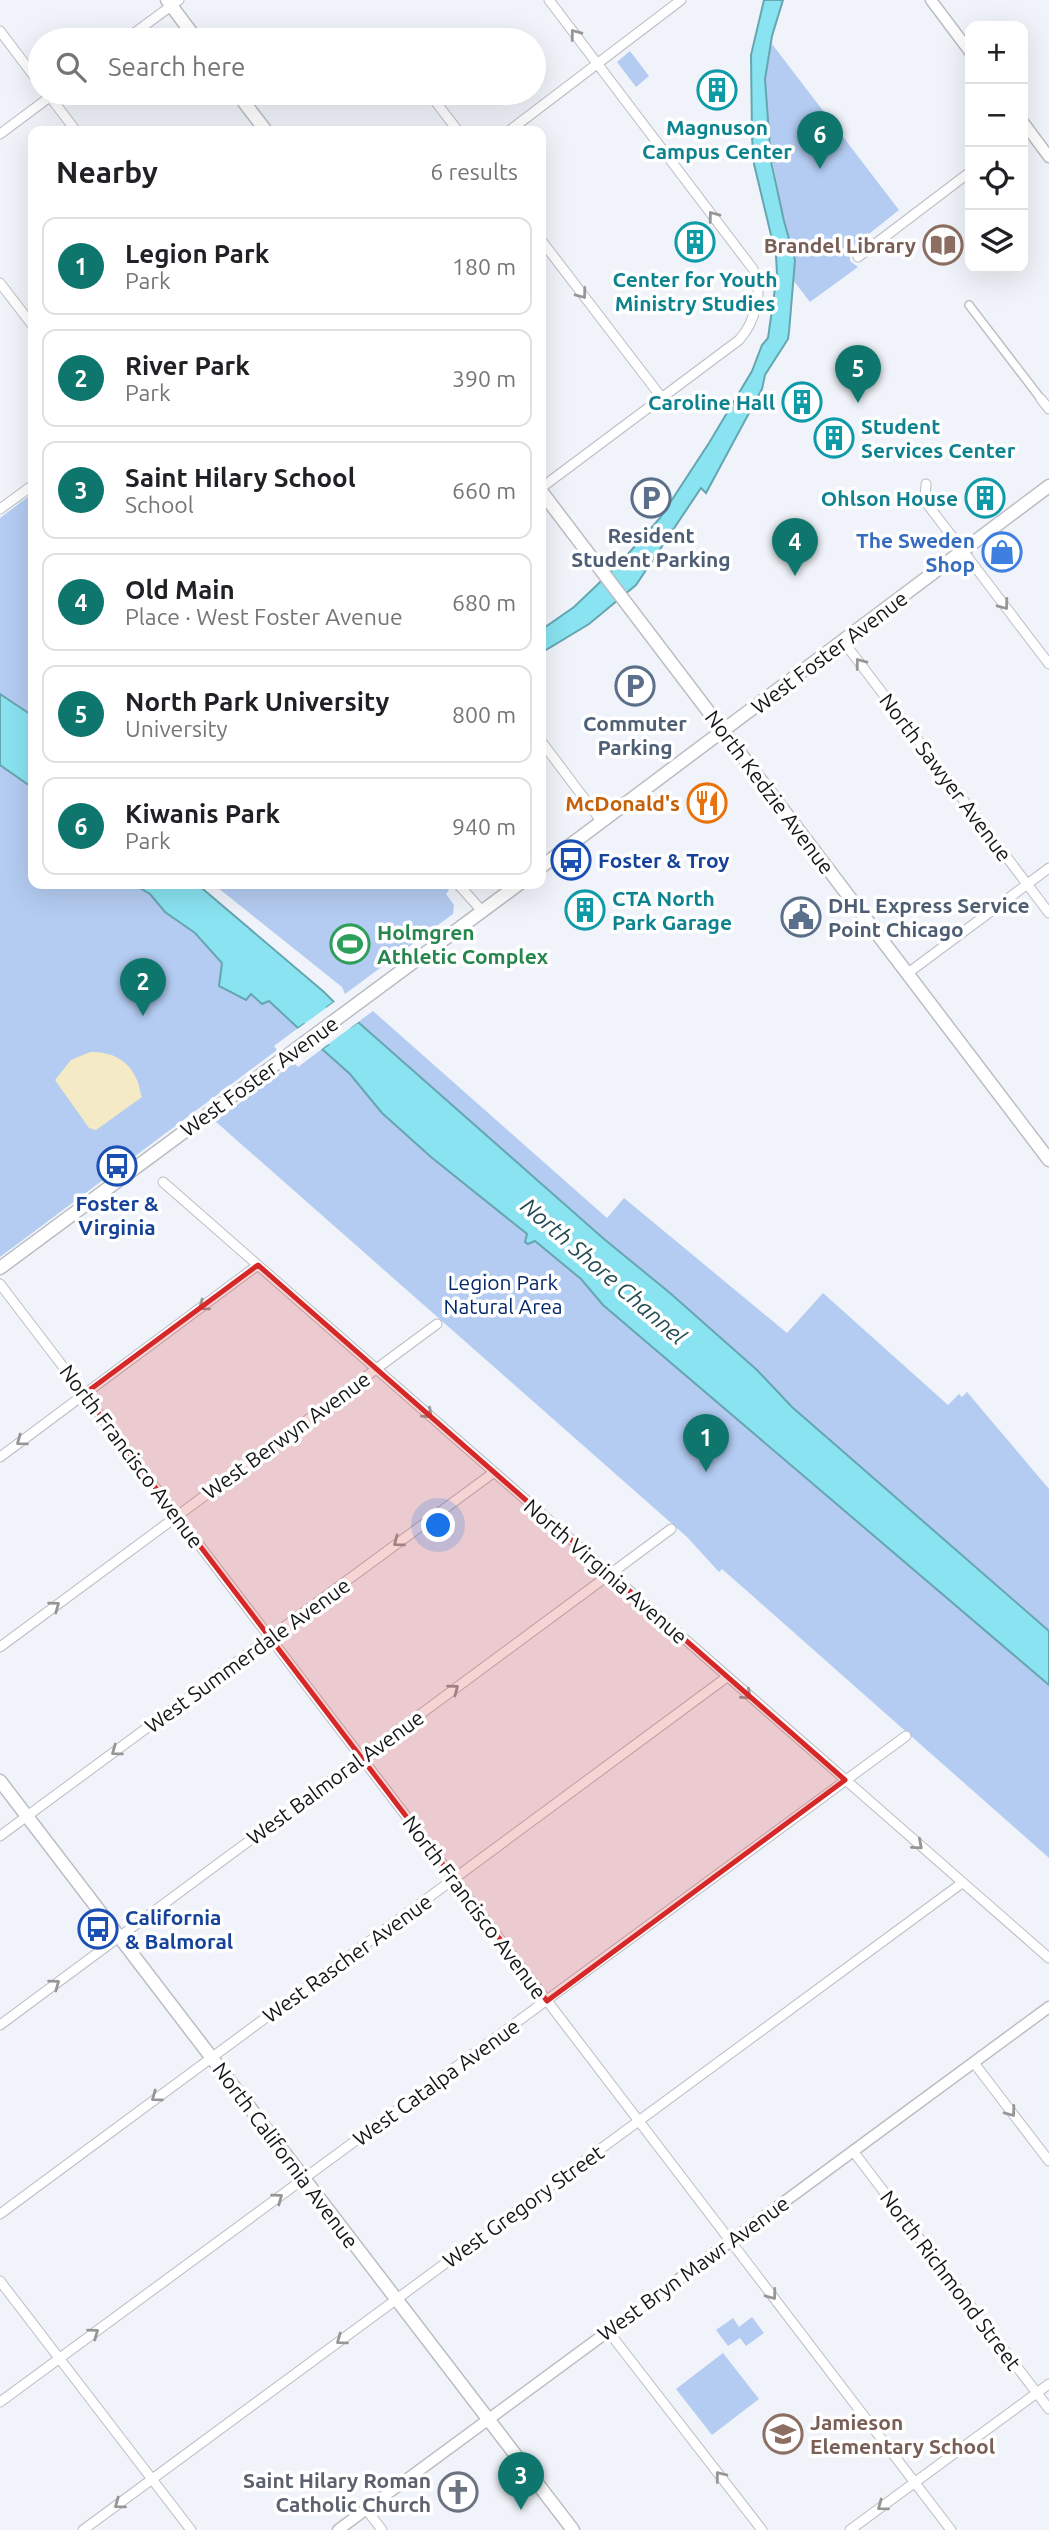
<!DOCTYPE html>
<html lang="en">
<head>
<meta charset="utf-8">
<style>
	:root { --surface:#fff; --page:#f2f2f2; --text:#202124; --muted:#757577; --line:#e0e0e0; --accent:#0f766e }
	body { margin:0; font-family:Ubuntu,sans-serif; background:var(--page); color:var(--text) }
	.controls { position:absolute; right:21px; top:21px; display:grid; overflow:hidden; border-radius:14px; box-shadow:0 7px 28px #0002 }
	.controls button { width:63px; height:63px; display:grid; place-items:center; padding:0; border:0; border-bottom:2px solid var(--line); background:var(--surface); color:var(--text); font:35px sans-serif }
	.you { position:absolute; left:439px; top:1526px; width:24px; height:24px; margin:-18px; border:5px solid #fff; border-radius:50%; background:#1a73e8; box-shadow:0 0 0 10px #1a73e833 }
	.badge { display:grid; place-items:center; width:46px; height:46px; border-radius:50%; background:var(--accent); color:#fff; font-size:23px; font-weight:700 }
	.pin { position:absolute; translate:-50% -58px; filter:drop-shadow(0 2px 4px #0008) }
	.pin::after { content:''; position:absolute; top:37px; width:24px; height:21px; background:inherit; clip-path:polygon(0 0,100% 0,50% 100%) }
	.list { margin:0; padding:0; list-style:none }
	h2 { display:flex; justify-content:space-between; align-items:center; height:91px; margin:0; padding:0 28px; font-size:30px }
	h2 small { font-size:23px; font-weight:400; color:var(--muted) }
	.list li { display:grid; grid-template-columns:46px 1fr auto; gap:21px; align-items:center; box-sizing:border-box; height:98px; margin:0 14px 14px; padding:0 14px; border:2px solid var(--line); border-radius:14px }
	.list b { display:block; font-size:26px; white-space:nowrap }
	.list p { margin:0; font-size:23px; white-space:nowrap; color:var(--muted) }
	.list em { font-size:23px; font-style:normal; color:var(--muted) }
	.icon { flex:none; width:38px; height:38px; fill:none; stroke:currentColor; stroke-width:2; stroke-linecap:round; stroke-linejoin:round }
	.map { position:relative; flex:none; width:1049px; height:2530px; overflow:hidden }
	.search { position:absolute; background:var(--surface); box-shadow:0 7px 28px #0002; left:28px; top:28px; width:518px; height:77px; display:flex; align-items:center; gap:18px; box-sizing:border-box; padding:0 24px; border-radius:38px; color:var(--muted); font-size:26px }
	.panel { position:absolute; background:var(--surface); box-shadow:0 7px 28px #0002; left:28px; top:126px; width:518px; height:763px; border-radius:14px }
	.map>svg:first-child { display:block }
	.green { fill:#b4ccf2 }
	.sand { fill:#f4eac5 }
	.water { fill:#89e3f1; stroke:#66a6b0; stroke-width:2 }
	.pier { fill:#f0f4fa }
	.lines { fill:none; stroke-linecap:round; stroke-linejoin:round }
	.pedestrian-casing { stroke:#babdc3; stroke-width:10 }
	.minor-casing { stroke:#babdc3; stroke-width:11 }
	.tertiary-casing { stroke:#babdc3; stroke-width:13 }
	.secondary-casing { stroke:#babdc3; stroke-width:15 }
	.pedestrian { stroke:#fff; stroke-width:7 }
	.minor { stroke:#fff; stroke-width:9 }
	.tertiary { stroke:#fff; stroke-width:10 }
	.secondary { stroke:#fff; stroke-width:12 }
	.oneway { stroke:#969697 }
	.marked { fill:#d62828; fill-opacity:0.2; stroke:#d62828; stroke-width:5; stroke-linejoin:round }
	.labels { text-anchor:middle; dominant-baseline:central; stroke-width:7; stroke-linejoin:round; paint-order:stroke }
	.culture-label { font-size:21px; font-weight:bold; fill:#0d838f; stroke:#fff }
	.education-label { font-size:21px; font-weight:bold; fill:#785e54; stroke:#fff; text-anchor:end }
	.service-label { font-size:21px; font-weight:bold; fill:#4e5e75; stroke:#fff }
	.shop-label { font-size:21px; font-weight:bold; fill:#366cbe; stroke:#fff; text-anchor:end }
	.street-label { font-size:21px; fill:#151618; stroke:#fff }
	.food-label { font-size:21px; font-weight:bold; fill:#c56008; stroke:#fff; text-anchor:end }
	.transit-label { font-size:21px; font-weight:bold; fill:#164399; stroke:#fff; text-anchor:start }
	.leisure-label { font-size:21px; font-weight:bold; fill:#27864d; stroke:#fff; text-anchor:start }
	.park-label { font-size:21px; fill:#052a6a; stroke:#fff }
	.worship-label { font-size:21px; font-weight:bold; fill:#5b616d; stroke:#fff; text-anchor:end }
	.water-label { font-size:23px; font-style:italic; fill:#244d54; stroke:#fff }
</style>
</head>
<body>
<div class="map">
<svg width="1049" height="2530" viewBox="0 0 1049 2530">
	<rect width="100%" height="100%" fill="#f0f4fa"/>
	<path class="green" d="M772 44 899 210 850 249V261L858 267 810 302 793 280 795 260 784 221 769 142 765 79 766 63Z
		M630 51 649 76 636 87 617 62Z
		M33 493V716L0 694V518Z
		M0 765 33 788V884H133L150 894 165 912 195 933 223 964 219 986 251 993 262 1004 269 1001 298 1028 274 1046 277 1050 0 1257Z
		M213 884H444L449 890 446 894 454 905 453 914 345 994 342 987Z
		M373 1011 607 1218 624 1198 787 1333 823 1293 948 1405 959 1394 962 1397 967 1392 1049 1489V1631L792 1407 757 1370 670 1293 604 1239 358 1022Z
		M322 1049 350 1074 382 1113 431 1157 581 1279 603 1305 1049 1685V1858L722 1569 719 1572 687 1537 215 1121 294 1063 298 1067Z
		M752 2317 764 2333 746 2346 740 2338 728 2346 716 2330 733 2318 739 2327Z
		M723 2353 759 2399 712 2435 676 2389Z"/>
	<path class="sand" d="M90 1052C112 1052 128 1059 137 1080 140 1086 139 1091 142 1097L96 1130 89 1128 55 1080 71 1060Z"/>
	<path class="water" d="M764 0H783L772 36 765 79 771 161 784 221 795 260 789 332 788 339 765 375 762 389 706 493 701 488 636 585 589 624 541 653V630L574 607 620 563 660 518 709 443 752 371 762 345 768 338 777 274 776 256 754 164 752 137 751 55Z
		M0 694 33 716V788L0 765Z
		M133 884H197L324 992 334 1002 327 1007 351 1027 358 1022 604 1239 670 1293 757 1370 792 1407 1049 1631V1685L603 1305 581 1279 535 1241 528 1244 525 1242 527 1234 431 1157 382 1113 350 1074 322 1049 328 1045 304 1024 298 1028 269 1001 262 1004 251 994 246 1000 219 986 222 963 195 933 165 912 150 894Z"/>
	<path class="pier" d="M337 1000V1003L333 1007 351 1023 357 1019 361 1020 319 1051V1048L323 1044 304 1028 299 1031 296 1030Z"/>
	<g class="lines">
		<g class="pedestrian-casing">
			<path id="pedestrian" d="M969 305 1041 399"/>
		</g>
		<g class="minor-casing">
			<path id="minor" d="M0 31 40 84
				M125 40 179 0
				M429 93 458 131
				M48 94 76 131
				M509 131 681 0
				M0 134 55 93
				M541 240 662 398
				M858 257 970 172
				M0 283 33 326
				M1041 399 1049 409
				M926 484 925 499 928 505 1049 664
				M541 488 739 340C754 324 765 289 753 269L549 0
				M0 509 33 485
				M843 641 1049 913
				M541 741 602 822
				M458 884 482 911
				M908 973 1049 868
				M163 1182 1049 1958
				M0 1284 951 2530
				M0 1457 258 1265
				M0 1647 437 1324
				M0 1836 493 1473
				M0 2025 671 1529
				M974 2063 1049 2161
				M853 2151 1049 2409
				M0 2214 727 1677
				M0 2281 191 2530
				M608 2331 762 2530
				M0 2402 906 1736
				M366 2509 382 2530
				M83 2530 962 1883
				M850 2530 1049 2384"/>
		</g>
		<g class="tertiary-casing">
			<path id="tertiary" d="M931 0 970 52
				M1023 122 1049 157
				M338 2530 1049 2007"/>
		</g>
		<g class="secondary-casing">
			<path id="secondary" d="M167 0 197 40
				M237 93 266 131
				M541 491 1049 1160
				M541 867 1049 486
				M0 1268 519 884
				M0 1781 573 2530"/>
		</g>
		<use href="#pedestrian" class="pedestrian"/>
		<use href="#minor" class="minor"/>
		<use href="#tertiary" class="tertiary"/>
		<use href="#secondary" class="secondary"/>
	</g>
	<defs><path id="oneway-chevron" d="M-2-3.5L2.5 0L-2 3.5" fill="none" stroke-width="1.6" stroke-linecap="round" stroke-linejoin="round" transform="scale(1.75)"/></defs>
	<g class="oneway">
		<use href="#oneway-chevron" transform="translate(575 34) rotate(-127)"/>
		<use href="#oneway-chevron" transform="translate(713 216) rotate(-127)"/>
		<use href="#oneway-chevron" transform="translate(582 294) rotate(53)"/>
		<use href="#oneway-chevron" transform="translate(1004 605) rotate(53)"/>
		<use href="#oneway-chevron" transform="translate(860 663) rotate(-127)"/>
		<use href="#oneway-chevron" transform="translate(203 1306) rotate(144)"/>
		<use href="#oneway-chevron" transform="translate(428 1414) rotate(42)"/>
		<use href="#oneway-chevron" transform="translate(21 1441) rotate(144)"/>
		<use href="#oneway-chevron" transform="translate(398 1542) rotate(143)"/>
		<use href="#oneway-chevron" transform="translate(55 1606) rotate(-36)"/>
		<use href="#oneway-chevron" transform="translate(454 1689) rotate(-37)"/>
		<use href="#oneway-chevron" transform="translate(747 1695) rotate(41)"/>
		<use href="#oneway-chevron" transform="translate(116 1751) rotate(144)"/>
		<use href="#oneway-chevron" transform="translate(918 1845) rotate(41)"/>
		<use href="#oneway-chevron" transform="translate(55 1984) rotate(-36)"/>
		<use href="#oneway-chevron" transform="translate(156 2097) rotate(144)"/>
		<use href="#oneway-chevron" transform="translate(1011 2112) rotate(53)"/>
		<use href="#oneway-chevron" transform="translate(278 2198) rotate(-36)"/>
		<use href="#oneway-chevron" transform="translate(772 2295) rotate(53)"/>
		<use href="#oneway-chevron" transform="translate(94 2333) rotate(-36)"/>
		<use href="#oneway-chevron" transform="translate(341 2340) rotate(144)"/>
		<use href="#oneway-chevron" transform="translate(720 2476) rotate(-128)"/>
		<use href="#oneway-chevron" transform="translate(119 2504) rotate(144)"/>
		<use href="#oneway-chevron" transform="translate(882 2506) rotate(144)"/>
	</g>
	<path class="marked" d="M258 1265 845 1780 547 2001 84 1394Z"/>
	<defs>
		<g id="building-ring" transform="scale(2.0125)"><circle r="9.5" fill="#fff" stroke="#0f9aa8" stroke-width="1.5"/><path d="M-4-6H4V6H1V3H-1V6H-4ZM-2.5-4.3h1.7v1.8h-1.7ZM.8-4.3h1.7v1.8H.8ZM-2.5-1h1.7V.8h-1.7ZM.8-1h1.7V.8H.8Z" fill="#0f9aa8"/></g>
		<g id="library-ring" transform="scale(2.0125)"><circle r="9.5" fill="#fff" stroke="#8d6e63" stroke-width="1.5"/><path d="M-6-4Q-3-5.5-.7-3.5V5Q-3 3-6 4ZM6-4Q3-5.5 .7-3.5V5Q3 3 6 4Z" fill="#8d6e63"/></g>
		<g id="parking-ring" transform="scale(2.0125)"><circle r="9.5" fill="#fff" stroke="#5c6f8a" stroke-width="1.5"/><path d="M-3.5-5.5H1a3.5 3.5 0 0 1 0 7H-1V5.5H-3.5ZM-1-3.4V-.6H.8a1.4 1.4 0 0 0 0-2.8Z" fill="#5c6f8a"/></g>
		<g id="shop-ring" transform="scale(2.0125)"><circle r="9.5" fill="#fff" stroke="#3f7fe0" stroke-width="1.5"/><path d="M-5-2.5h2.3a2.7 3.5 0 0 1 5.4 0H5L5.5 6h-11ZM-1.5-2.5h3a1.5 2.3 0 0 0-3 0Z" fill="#3f7fe0"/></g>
		<g id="restaurant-ring" transform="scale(2.0125)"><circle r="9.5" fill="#fff" stroke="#e8710a" stroke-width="1.5"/><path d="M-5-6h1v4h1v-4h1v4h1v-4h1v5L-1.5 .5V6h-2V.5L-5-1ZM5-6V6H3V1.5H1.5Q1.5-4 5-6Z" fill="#e8710a"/></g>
		<g id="bus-ring" transform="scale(2.0125)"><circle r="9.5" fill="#fff" stroke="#1a4fb4" stroke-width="1.5"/><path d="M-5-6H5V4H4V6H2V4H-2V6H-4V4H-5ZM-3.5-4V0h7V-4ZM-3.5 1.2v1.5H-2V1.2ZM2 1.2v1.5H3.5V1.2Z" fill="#1a4fb4"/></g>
		<g id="civic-ring" transform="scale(2.0125)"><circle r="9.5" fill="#fff" stroke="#5c6f8a" stroke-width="1.5"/><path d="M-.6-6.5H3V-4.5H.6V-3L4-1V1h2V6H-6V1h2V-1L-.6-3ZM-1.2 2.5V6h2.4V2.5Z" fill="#5c6f8a"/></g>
		<g id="stadium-ring" transform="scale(2.0125)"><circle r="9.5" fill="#fff" stroke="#2e9e5b" stroke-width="1.5"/><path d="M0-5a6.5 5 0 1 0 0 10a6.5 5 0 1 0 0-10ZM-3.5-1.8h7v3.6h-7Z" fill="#2e9e5b"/></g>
		<g id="school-ring" transform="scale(2.0125)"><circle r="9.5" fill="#fff" stroke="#8d6e63" stroke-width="1.5"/><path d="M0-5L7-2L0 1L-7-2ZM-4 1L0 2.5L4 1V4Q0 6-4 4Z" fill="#8d6e63"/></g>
		<g id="church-ring" transform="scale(2.0125)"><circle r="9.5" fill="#fff" stroke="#6b7280" stroke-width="1.5"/><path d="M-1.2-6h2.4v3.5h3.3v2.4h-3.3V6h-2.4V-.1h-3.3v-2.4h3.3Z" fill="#6b7280"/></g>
	</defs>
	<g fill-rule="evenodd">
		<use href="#building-ring" x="717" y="90"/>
		<use href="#building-ring" x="695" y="242"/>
		<use href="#library-ring" x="943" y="245"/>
		<use href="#building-ring" x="802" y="402"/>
		<use href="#building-ring" x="834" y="438"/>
		<use href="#parking-ring" x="651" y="498"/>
		<use href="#building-ring" x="985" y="498"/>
		<use href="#shop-ring" x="1002" y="552"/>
		<use href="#parking-ring" x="635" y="686"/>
		<use href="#restaurant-ring" x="707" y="803"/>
		<use href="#bus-ring" x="571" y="860"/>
		<use href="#building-ring" x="585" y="910"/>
		<use href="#civic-ring" x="801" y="917"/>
		<use href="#stadium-ring" x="350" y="944"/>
		<use href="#bus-ring" x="117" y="1166"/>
		<use href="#bus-ring" x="98" y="1929"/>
		<use href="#school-ring" x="783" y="2434"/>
		<use href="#church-ring" x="458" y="2492"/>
	</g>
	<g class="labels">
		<g class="culture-label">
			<text x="717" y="127">Magnuson<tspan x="717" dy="24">Campus Center</tspan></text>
			<text x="695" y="279">Center for Youth<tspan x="695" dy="24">Ministry Studies</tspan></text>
			<text x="775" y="402" text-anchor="end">Caroline Hall</text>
			<text x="861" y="426" text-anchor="start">Student<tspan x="861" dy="24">Services Center</tspan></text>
			<text x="958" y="498" text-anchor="end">Ohlson House</text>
			<text x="612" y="898" text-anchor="start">CTA North<tspan x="612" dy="24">Park Garage</tspan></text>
		</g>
		<g class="education-label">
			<text x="916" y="245">Brandel Library</text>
			<text x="810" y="2422" text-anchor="start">Jamieson<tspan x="810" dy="24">Elementary School</tspan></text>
		</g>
		<g class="service-label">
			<text x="651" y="535">Resident<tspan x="651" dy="24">Student Parking</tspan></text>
			<text x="635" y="723">Commuter<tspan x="635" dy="24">Parking</tspan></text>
			<text x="828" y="905" text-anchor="start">DHL Express Service<tspan x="828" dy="24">Point Chicago</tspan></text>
		</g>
		<g class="shop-label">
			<text x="975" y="540">The Sweden<tspan x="975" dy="24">Shop</tspan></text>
		</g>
		<g class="street-label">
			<text transform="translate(829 652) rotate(-37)">West Foster Avenue</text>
			<text transform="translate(946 777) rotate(53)">North Sawyer Avenue</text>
			<text transform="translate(770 792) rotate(53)">North Kedzie Avenue</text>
			<text transform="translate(259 1076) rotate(-36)">West Foster Avenue</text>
			<text transform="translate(286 1435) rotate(-36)">West Berwyn Avenue</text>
			<text transform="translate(132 1456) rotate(53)">North Francisco Avenue</text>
			<text transform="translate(606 1571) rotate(41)">North Virginia Avenue</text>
			<text transform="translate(247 1655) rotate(-36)">West Summerdale Avenue</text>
			<text transform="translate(335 1777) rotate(-36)">West Balmoral Avenue</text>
			<text transform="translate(475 1907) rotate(53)">North Francisco Avenue</text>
			<text transform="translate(347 1958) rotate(-36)">West Rascher Avenue</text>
			<text transform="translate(436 2082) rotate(-36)">West Catalpa Avenue</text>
			<text transform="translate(286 2155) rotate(53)">North California Avenue</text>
			<text transform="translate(523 2206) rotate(-36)">West Gregory Street</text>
			<text transform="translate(693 2268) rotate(-36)">West Bryn Mawr Avenue</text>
			<text transform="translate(951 2280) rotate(53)">North Richmond Street</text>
		</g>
		<g class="food-label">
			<text x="680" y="803">McDonald's</text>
		</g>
		<g class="transit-label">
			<text x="598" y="860">Foster &amp; Troy</text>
			<text x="117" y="1203" text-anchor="middle">Foster &amp;<tspan x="117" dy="24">Virginia</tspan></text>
			<text x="125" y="1917">California<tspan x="125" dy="24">&amp; Balmoral</tspan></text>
		</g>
		<g class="leisure-label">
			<text x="377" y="932">Holmgren<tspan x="377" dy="24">Athletic Complex</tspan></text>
		</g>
		<g class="park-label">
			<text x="503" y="1282">Legion Park<tspan x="503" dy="24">Natural Area</tspan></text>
		</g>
		<g class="worship-label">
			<text x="431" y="2480">Saint Hilary Roman<tspan x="431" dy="24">Catholic Church</tspan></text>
		</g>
		<g class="water-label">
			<text transform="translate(604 1271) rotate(41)">North Shore Channel</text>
		</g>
	</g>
</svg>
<div class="controls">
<button>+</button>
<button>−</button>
<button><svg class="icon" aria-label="locate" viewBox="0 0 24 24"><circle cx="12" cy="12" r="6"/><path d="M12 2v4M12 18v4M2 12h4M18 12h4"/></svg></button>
<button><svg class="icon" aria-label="layers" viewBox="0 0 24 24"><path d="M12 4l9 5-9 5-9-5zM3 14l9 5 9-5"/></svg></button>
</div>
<div class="you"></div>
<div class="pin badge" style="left:706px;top:1472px">1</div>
<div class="pin badge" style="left:143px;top:1016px">2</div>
<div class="pin badge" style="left:521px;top:2510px">3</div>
<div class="pin badge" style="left:795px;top:576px">4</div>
<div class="pin badge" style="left:858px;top:403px">5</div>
<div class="pin badge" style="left:820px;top:169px">6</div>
<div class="search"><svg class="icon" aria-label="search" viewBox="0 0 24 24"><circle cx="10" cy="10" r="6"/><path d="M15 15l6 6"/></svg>Search here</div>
<section class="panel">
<h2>Nearby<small>6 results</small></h2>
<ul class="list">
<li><span class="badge">1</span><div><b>Legion Park</b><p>Park</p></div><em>180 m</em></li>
<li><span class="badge">2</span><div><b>River Park</b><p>Park</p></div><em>390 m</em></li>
<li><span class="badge">3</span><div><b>Saint Hilary School</b><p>School</p></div><em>660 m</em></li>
<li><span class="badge">4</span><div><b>Old Main</b><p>Place · West Foster Avenue</p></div><em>680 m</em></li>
<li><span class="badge">5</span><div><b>North Park University</b><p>University</p></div><em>800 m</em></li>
<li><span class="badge">6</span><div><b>Kiwanis Park</b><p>Park</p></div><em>940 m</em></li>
</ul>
</section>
</div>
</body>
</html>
